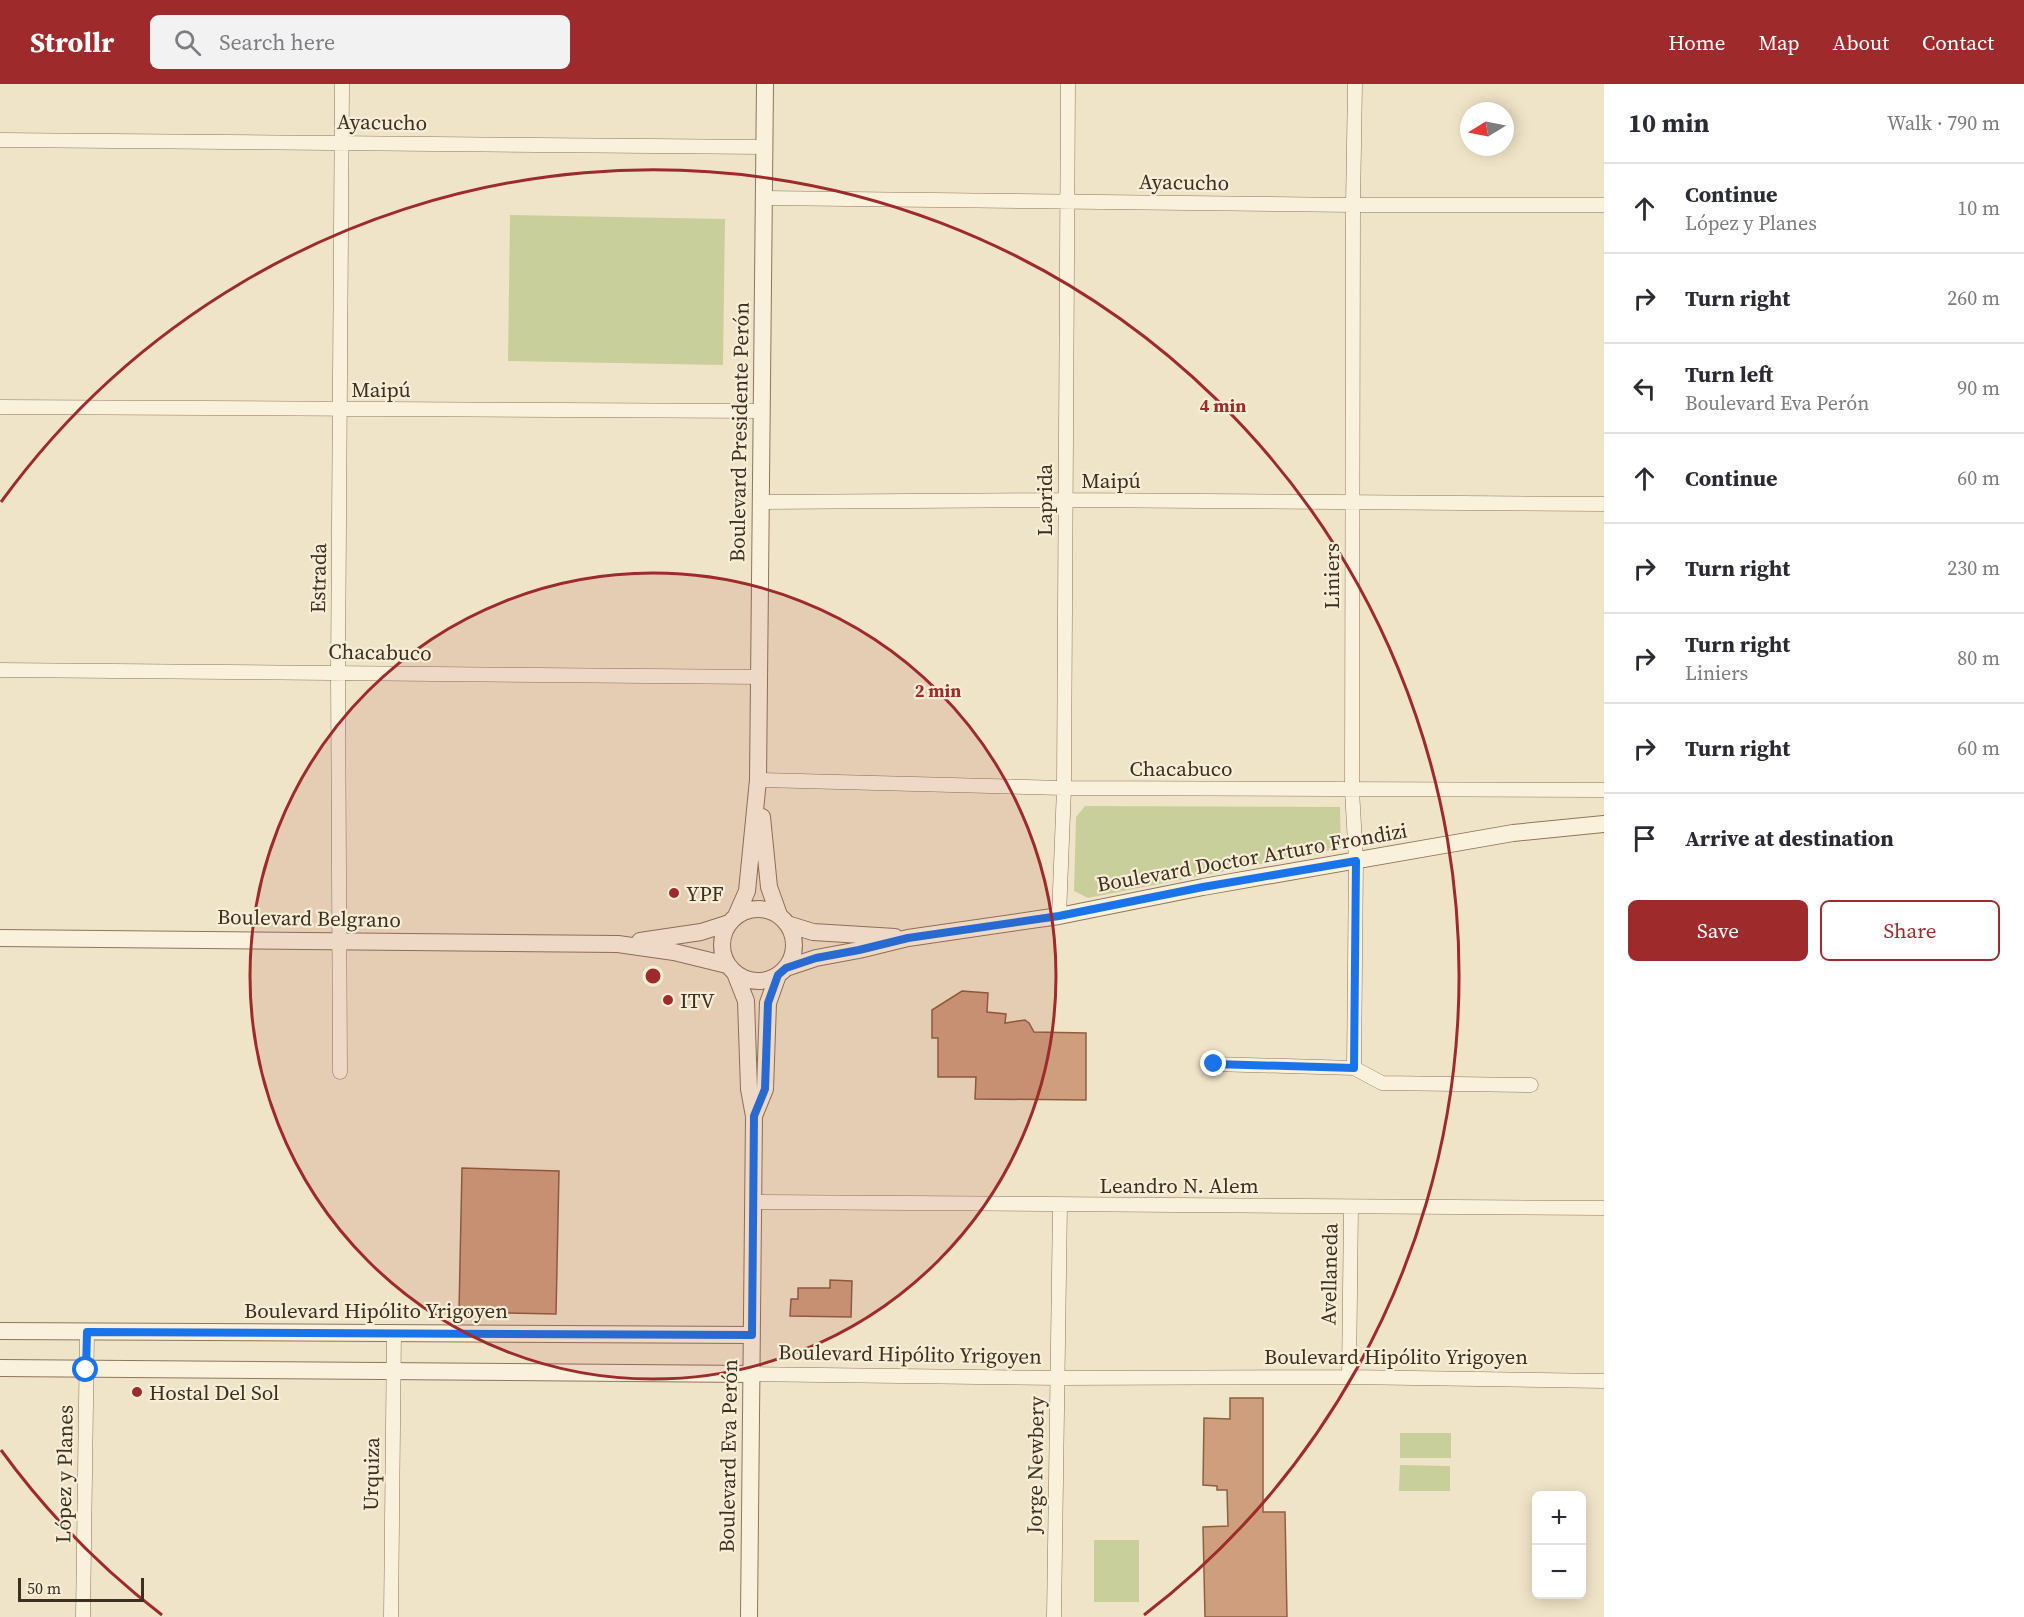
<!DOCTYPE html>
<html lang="en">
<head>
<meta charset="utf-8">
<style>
	:root { --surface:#fff; --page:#f2f2f3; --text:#2b2b33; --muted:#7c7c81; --line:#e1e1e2; --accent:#9e2a2b }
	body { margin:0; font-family:"Source Serif 4",serif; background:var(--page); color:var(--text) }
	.controls { position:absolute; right:18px; bottom:18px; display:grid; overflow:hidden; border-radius:9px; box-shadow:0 3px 15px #0003 }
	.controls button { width:54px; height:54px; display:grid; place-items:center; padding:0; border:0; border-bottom:2px solid var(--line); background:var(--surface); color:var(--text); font:30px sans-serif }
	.compass { position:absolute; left:1460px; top:18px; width:54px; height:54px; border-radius:50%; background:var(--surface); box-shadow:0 3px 15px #0003; rotate:260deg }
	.scale { position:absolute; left:18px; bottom:15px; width:126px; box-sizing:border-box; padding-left:6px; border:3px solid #3d2e20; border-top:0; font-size:16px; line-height:21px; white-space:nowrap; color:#3d2e20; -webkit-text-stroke:4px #f7eed8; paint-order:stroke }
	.stop { position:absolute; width:18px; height:18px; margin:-14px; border:4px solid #1a73e8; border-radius:50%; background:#fff }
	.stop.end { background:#1a73e8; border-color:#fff; box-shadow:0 2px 6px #0008 }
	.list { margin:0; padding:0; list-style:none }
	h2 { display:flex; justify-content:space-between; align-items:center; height:78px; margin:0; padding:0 24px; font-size:26px }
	h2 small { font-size:20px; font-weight:400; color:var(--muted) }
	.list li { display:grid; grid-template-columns:39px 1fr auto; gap:18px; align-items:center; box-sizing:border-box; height:90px; padding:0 24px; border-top:2px solid var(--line) }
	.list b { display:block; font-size:22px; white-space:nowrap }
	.list p { margin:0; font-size:20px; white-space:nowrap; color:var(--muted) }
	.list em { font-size:20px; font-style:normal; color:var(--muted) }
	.actions { display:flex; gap:12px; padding:18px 24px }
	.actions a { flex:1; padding:14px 0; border:2px solid var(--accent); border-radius:9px; text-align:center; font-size:21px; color:var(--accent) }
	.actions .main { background:var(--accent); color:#fff }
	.icon { flex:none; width:33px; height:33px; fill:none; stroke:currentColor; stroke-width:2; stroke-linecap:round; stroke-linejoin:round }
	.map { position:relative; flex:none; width:1604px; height:1533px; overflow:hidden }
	header { display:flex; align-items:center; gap:36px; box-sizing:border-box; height:84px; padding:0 30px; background:var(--accent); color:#fff }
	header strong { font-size:28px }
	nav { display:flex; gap:33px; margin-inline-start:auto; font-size:21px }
	.search { width:420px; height:54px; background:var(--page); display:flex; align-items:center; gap:15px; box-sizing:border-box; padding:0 21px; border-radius:9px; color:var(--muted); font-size:22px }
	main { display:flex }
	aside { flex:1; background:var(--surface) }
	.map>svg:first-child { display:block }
	.green { fill:#c9cf9b }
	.building { fill:#cf9f7d; stroke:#8d5f41; stroke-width:1.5 }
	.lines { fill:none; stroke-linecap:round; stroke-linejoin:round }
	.minor-casing { stroke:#8d765c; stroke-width:15 }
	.tertiary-casing { stroke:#8d765c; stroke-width:18 }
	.minor { stroke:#faf1dc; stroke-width:14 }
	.tertiary { stroke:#faf1dc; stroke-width:16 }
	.route { stroke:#1a73e8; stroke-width:8 }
	.ring { fill:none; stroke:#9e2a2b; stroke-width:3 }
	.poi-dot { fill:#9e2a2b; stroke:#f7eed8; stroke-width:2 }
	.labels { text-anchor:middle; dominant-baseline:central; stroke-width:4.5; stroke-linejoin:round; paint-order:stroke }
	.street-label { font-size:21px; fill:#3d2e20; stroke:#f7eed8 }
	.poi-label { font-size:21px; fill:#3d2e20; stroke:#f7eed8; text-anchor:start }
	.centre { fill:#9e2a2b; stroke:#f7eed8; stroke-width:3 }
	.ring-label { font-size:18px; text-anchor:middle; font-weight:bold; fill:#9e2a2b; stroke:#f7eed8; stroke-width:4.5; stroke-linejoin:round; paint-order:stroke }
</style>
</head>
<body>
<header>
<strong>Strollr</strong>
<div class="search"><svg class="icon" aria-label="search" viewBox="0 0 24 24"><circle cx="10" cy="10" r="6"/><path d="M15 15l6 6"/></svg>Search here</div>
<nav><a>Home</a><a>Map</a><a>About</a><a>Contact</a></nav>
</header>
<main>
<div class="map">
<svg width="1604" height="1533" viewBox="0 0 1604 1533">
	<rect width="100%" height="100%" fill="#f0e4c8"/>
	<path class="green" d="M510 131 725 135 723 281 508 277Z
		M1085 722 1340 723 1341 764 1088 814 1074 807 1076 733Z
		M1400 1349H1451V1374H1400Z
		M1400 1381 1450 1382V1407H1399Z
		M1094 1456H1139V1518H1094Z"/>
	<path class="building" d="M962 907 988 909 987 928 1006 930 1005 939 1025 936 1029 939 1034 948 1086 949V1016L975 1015 976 993H938V954H932V926Z
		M462 1084 559 1087 556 1230 459 1228Z
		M830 1196 852 1197 851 1233 790 1232 791 1215H798V1204H830Z
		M1230 1314H1263V1428H1285L1287 1533H1205L1203 1443 1228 1442 1227 1406H1217V1402L1203 1401 1204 1334 1230 1335Z"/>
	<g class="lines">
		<g class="minor-casing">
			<path id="minor" d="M0 56 764 63
				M764 114 1353 121H1604
				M0 323 762 327
				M761 418 1065 416 1604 420
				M0 586 760 593
				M758 696 1064 704 1604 706
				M1059 832 1064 704 1068 0
				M1214 980 1354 984 1382 999 1531 1001
				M1354 984 1356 777 1352 706 1353 121 1355 0
				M340 988 338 589 342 0
				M754 1118 1604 1124
				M751 1290 1058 1294 1349 1293 1604 1297
				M1349 1293 1351 1123
				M83 1533 87 1248
				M391 1533 394 1248
				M1054 1533 1060 1121"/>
		</g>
		<g class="tertiary-casing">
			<path id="tertiary" d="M762 733 769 803 779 831
				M722 861a36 36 0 1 1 72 0a36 36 0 1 1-72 0Z
				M736 832 747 807 758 696 765 0
				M787 840 813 848 895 853
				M0 854 618 860 674 868 727 881
				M640 857 701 848 729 839
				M786 884 816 874 859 866 908 854 1059 832 1203 803 1513 749 1604 740
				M735 889 746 917 749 1005 754 1032 749 1533
				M754 1032 765 1005 768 919 778 891
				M0 1247 752 1251
				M0 1284 751 1290"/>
		</g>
		<use href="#minor" class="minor"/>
		<use href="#tertiary" class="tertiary"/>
	</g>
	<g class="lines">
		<path class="route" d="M86 1286 87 1248 752 1251 754 1032 765 1005 768 919 778 891 786 884 816 874 859 866 908 854 1059 832 1203 803 1356 777 1354 984 1214 980"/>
	</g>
	<circle cx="653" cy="892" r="403" fill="#9e2a2b" fill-opacity=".12"/>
	<g class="ring">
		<circle cx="653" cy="892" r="403"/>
		<path d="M162 1531A806 806 0 0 1 1 1366M1 418A806 806 0 1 1 1144 1531"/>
	</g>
	<g class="poi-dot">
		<circle cx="674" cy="809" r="6"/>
		<circle cx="668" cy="916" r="6"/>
		<circle cx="137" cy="1308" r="6"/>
	</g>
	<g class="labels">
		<g class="street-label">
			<text transform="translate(382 38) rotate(1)">Ayacucho</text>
			<text transform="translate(1184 98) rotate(1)">Ayacucho</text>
			<text x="381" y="305">Maipú</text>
			<text transform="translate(739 348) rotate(-89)">Boulevard Presidente Perón</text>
			<text x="1111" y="396">Maipú</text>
			<text transform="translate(1044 416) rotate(-90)">Laprida</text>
			<text transform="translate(1331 492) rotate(-90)">Liniers</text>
			<text transform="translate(318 494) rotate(-89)">Estrada</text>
			<text transform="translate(380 568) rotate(1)">Chacabuco</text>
			<text x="1181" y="684">Chacabuco</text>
			<text transform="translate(1252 773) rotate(-10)">Boulevard Doctor Arturo Frondizi</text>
			<text transform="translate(309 834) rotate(1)">Boulevard Belgrano</text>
			<text x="1179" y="1101">Leandro N. Alem</text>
			<text transform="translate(1329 1190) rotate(-89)">Avellaneda</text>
			<text x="376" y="1226">Boulevard Hipólito Yrigoyen</text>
			<text transform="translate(910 1270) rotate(1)">Boulevard Hipólito Yrigoyen</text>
			<text x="1396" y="1272">Boulevard Hipólito Yrigoyen</text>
			<text transform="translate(728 1372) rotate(-89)">Boulevard Eva Perón</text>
			<text transform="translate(1035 1381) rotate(-89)">Jorge Newbery</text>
			<text transform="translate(64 1390) rotate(-89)">López y Planes</text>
			<text transform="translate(371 1390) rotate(-89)">Urquiza</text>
		</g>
		<g class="poi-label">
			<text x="686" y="809">YPF</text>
			<text x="680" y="916">ITV</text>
			<text x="149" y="1308">Hostal Del Sol</text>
		</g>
	</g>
	<circle cx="653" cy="892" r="9" class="centre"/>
	<g class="ring-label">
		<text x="1223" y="328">4 min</text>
		<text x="938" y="613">2 min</text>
	</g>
</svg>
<div class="controls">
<button>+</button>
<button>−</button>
</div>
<svg class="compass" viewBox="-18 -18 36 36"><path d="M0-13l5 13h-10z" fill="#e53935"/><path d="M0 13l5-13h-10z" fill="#7c7c81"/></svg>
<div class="scale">50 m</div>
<div class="stop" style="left:86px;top:1286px"></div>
<div class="stop end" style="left:1214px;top:980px"></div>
</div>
<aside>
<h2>10 min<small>Walk · 790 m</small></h2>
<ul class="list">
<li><svg class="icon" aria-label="ahead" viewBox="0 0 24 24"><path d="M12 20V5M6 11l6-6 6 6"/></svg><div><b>Continue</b><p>López y Planes</p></div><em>10 m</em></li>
<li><svg class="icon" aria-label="right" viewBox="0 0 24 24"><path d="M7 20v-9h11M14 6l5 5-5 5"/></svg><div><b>Turn right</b></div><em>260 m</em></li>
<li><svg class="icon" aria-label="left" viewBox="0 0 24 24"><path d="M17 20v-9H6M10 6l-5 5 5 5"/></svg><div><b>Turn left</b><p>Boulevard Eva Perón</p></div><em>90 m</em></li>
<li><svg class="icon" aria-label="ahead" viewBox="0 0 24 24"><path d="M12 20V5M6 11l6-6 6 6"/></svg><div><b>Continue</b></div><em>60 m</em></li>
<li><svg class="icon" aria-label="right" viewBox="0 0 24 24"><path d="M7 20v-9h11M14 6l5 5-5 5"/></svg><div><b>Turn right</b></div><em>230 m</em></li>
<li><svg class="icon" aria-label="right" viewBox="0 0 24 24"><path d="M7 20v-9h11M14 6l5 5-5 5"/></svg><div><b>Turn right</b><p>Liniers</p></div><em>80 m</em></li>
<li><svg class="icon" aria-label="right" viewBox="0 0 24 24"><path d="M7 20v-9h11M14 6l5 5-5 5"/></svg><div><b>Turn right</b></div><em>60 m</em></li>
<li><svg class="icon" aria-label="arrive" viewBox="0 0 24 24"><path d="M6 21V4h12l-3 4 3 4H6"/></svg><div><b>Arrive at destination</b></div></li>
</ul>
<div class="actions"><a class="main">Save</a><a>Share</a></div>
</aside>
</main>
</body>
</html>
